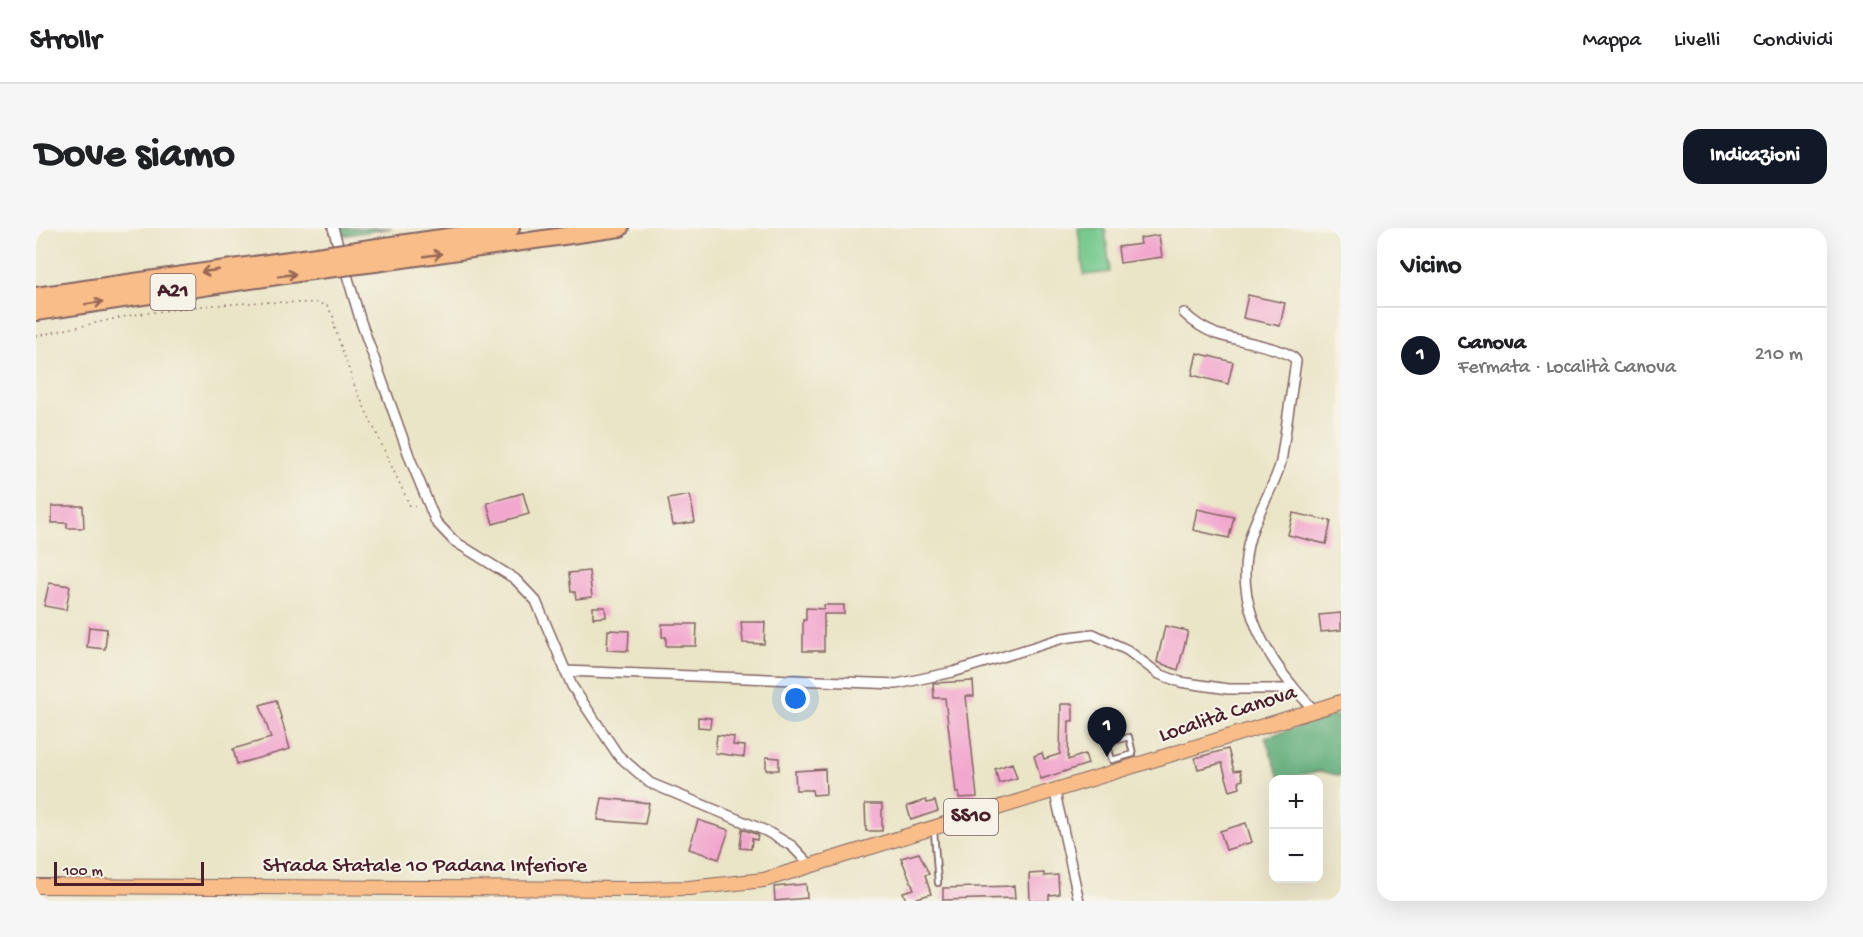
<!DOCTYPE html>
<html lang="it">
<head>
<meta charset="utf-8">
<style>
	:root { --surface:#fff; --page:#f6f6f6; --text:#202124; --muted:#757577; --line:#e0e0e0; --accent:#111827 }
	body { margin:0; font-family:"Gochi Hand",sans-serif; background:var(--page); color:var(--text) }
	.controls { position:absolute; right:18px; bottom:18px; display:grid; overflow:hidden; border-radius:12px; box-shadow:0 6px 24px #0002 }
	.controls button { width:54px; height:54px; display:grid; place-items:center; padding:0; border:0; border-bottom:2px solid var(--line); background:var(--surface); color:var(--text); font:30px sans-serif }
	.scale { position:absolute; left:18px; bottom:15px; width:150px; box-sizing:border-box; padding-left:6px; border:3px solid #4a1f2b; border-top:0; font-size:16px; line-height:21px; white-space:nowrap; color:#4a1f2b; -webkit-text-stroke:4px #f7f3e8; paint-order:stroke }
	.you { position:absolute; left:760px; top:471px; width:21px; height:21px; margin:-15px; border:4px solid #fff; border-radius:50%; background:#1a73e8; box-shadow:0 0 0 9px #1a73e833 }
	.badge { display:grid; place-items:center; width:39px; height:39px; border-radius:50%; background:var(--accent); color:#fff; font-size:20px; font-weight:700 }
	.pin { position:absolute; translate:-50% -50px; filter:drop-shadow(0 2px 3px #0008) }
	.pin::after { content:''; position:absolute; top:32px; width:21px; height:18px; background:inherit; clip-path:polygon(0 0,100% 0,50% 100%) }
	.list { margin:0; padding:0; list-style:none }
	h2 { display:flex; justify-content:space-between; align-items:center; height:78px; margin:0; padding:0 24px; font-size:26px }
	h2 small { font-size:20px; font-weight:400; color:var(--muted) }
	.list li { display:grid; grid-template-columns:39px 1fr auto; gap:18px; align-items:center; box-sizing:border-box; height:96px; padding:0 24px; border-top:2px solid var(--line) }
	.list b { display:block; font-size:22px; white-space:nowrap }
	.list p { margin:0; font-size:20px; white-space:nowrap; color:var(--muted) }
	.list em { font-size:20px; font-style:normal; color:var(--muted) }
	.map { position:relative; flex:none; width:1305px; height:673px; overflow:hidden; border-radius:18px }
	header { display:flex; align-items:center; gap:36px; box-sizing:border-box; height:84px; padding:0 30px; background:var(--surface); border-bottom:2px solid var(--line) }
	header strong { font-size:28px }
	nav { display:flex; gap:33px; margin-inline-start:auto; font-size:21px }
	.intro { display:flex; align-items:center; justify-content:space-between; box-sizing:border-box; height:144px; padding:0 36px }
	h1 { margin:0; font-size:42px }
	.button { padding:15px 27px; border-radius:18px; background:var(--accent); color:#fff; font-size:21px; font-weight:700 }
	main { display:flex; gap:36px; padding:0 36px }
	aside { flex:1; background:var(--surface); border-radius:18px; box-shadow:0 6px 24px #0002 }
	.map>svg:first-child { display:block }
	.green { fill:#73c88c; stroke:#5e745c; stroke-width:1.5 }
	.forest { fill:#5eac78; stroke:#546652; stroke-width:1.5 }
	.building { fill:#f2a7ce }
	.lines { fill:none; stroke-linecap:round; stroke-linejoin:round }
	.lane-casing { stroke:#826462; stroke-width:8 }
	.street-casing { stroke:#826462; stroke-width:12 }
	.primary-casing { stroke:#826462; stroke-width:16 }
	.highway-casing { stroke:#826462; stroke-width:20 }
	.path { stroke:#826462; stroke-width:1.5; stroke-dasharray:1.5 4.5; stroke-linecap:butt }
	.lane { stroke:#fff; stroke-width:4.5 }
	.street { stroke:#fff; stroke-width:9 }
	.primary { stroke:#f8bd89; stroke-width:14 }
	.highway { stroke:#f8bd89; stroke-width:16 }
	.highway-bridge-casing { stroke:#826462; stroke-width:20; stroke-linecap:butt }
	.highway-bridge { stroke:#f8bd89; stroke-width:16 }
	.oneway { stroke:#986655 }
	.labels { text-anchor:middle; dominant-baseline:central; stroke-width:4.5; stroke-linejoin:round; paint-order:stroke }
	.shield { fill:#f7f3e8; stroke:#7e5f64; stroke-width:1.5 }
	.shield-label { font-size:21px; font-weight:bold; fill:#4a1f2b }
	.street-label { font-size:22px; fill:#4a1f2b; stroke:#f7f3e8 }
</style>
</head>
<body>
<header>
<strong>Strollr</strong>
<nav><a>Mappa</a><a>Livelli</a><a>Condividi</a></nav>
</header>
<div class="intro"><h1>Dove siamo</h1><a class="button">Indicazioni</a></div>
<main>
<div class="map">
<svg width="1305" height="673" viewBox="0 0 1305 673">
	<rect width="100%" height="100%" fill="#f7f3e8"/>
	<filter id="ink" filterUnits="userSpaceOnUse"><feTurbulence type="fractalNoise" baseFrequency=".0167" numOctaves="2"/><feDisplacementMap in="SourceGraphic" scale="12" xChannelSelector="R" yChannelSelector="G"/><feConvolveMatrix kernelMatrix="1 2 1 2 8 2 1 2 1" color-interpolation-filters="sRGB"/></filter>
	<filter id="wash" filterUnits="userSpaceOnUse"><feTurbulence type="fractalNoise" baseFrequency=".008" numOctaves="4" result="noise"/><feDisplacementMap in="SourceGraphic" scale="24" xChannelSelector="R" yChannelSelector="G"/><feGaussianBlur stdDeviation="1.35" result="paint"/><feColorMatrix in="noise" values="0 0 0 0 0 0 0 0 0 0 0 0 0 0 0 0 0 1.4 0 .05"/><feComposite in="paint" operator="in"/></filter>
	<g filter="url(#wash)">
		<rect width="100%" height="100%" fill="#eae5c7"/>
		<path class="green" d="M1042 0H1069L1074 44 1048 47Z"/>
		<path class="forest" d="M297 0H356L299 9Z
			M1305 486V548L1284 543 1244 551 1229 509Z"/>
		<g id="blocks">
			<path class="building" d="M1123 7 1126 29 1084 35 1082 19 1105 16 1104 10Z
				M1212 67 1249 75 1244 98 1207 90Z
				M1161 125 1197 134 1192 156 1156 147Z
				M487 265 493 286 457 296 451 275Z
				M654 267 659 294 637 297 632 271Z
				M16 278H47L48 300H31V295H16Z
				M1161 281 1198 289 1193 310 1157 302Z
				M1257 285 1295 293 1290 316 1252 307Z
				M553 343 556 369 540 371 539 364H535L533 345Z
				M13 355 34 358 30 382 8 378Z
				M788 377H808V386H788V423H767V392H770V380L788 381Z
				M557 379H569L570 389 557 390Z
				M1305 385V402L1285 404 1283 387Z
				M705 394H729L728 416 707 415Z
				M626 396H661L660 418H630V409H626Z
				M1129 398 1152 403 1142 442 1121 434Z
				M53 399 71 401 69 421 51 419Z
				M572 402 593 403 592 423 571 422Z
				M937 453 938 468H930L941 569 923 570V565H920L909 470H898L897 455Z
				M240 472 254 521 201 536 197 521 235 510 224 477Z
				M1025 476H1037V493H1033L1032 532 1049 526 1052 536 1005 551 998 528 1006 525 1008 531 1024 526Z
				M662 489 675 490 674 500 662 499Z
				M681 507 698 509 697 517 709 518 708 529 679 525Z
				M1192 521 1198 543 1204 542 1207 552 1203 553 1204 560 1194 563 1186 535 1162 541 1159 530Z
				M730 529 743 530V542H730Z
				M976 535 981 550 963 555 959 541Z
				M789 541 790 566 777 567 776 562H760L759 543Z
				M566 570 613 575 609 596 562 592Z
				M890 572 891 575 899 573 902 583 875 592 871 578Z
				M829 576H846V603H830Z
				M662 592 693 602 683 631 653 621Z
				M1210 595 1216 614 1190 622 1184 603Z
				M706 601 722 607 721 612 716 611 715 621 704 620Z
				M883 625 893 646 889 647 895 666 881 670 882 673H870L867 664 878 661 865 630Z
				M1008 645V648L1022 647 1023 666 1013 667V673H994L993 646Z
				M770 656 771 670 739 673 738 659Z
				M978 658 979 670 907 672V660Z"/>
		</g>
	</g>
	<g filter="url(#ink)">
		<use href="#blocks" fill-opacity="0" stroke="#826462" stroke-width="1.5"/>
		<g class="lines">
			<g class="lane-casing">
				<path id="lane" d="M1093 509 1097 526 1076 532 1071 515Z
					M898 603 902 655"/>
			</g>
			<g class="street-casing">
				<path id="street" d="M297 0 325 94 375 233 400 294 418 313 479 351 500 373 536 458 582 527 614 555 730 603 756 618 775 638
					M1148 85C1157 94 1168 101 1180 106 1197 112 1254 120 1260 133L1245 234C1238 259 1223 281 1215 306 1197 363 1222 417 1259 461 1265 469 1272 474 1277 482
					M529 443 861 456 917 444 1027 410 1057 406 1091 422 1123 446 1144 454 1192 461H1259
					M1016 563 1020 569 1043 673"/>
			</g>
			<g class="primary-casing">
				<path id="primary" d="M0 658 603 661 653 660 728 652 1305 474"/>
			</g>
			<g class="highway-casing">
				<path id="highway" d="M335 20 475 0
					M339 35 584 0
					M0 68 274 29
					M0 84 275 43"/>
			</g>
			<path class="path" d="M0 108 96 87 165 78 226 74 282 75 291 78 297 88 299 101 319 159 374 278 384 279"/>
			<use href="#lane" class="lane"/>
			<use href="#street" class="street"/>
			<use href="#primary" class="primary"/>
			<use href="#highway" class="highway"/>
			<g class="highway-bridge-casing">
				<path id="highway-bridge" d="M274 29 335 20
					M275 43 339 35"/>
			</g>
			<use href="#highway-bridge" class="highway-bridge"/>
		</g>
		<defs><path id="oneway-shaft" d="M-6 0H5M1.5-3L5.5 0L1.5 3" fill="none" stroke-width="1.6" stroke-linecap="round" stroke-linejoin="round" transform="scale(1.5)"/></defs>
		<g class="oneway">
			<use href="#oneway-shaft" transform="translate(397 27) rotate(-8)"/>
			<use href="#oneway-shaft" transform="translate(174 43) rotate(172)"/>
			<use href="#oneway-shaft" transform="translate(251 47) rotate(-8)"/>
			<use href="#oneway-shaft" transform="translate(58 75) rotate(-8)"/>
		</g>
	</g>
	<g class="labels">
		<g class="shield">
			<rect x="114.5" y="46" width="45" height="36" rx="4.5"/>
			<rect x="908" y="571" width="54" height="36" rx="4.5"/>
		</g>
		<g class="shield-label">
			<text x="137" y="64">A21</text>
			<text x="935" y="589">SS10</text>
		</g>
		<g class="street-label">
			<text transform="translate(1192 487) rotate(-18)">Località Canova</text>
			<text x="389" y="639">Strada Statale 10 Padana Inferiore</text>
		</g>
	</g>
</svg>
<div class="controls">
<button>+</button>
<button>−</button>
</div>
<div class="scale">100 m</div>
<div class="you"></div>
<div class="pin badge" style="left:1071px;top:529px">1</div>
</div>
<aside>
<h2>Vicino<small></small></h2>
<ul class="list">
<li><span class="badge">1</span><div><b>Canova</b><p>Fermata · Località Canova</p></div><em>210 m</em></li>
</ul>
</aside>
</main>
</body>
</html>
